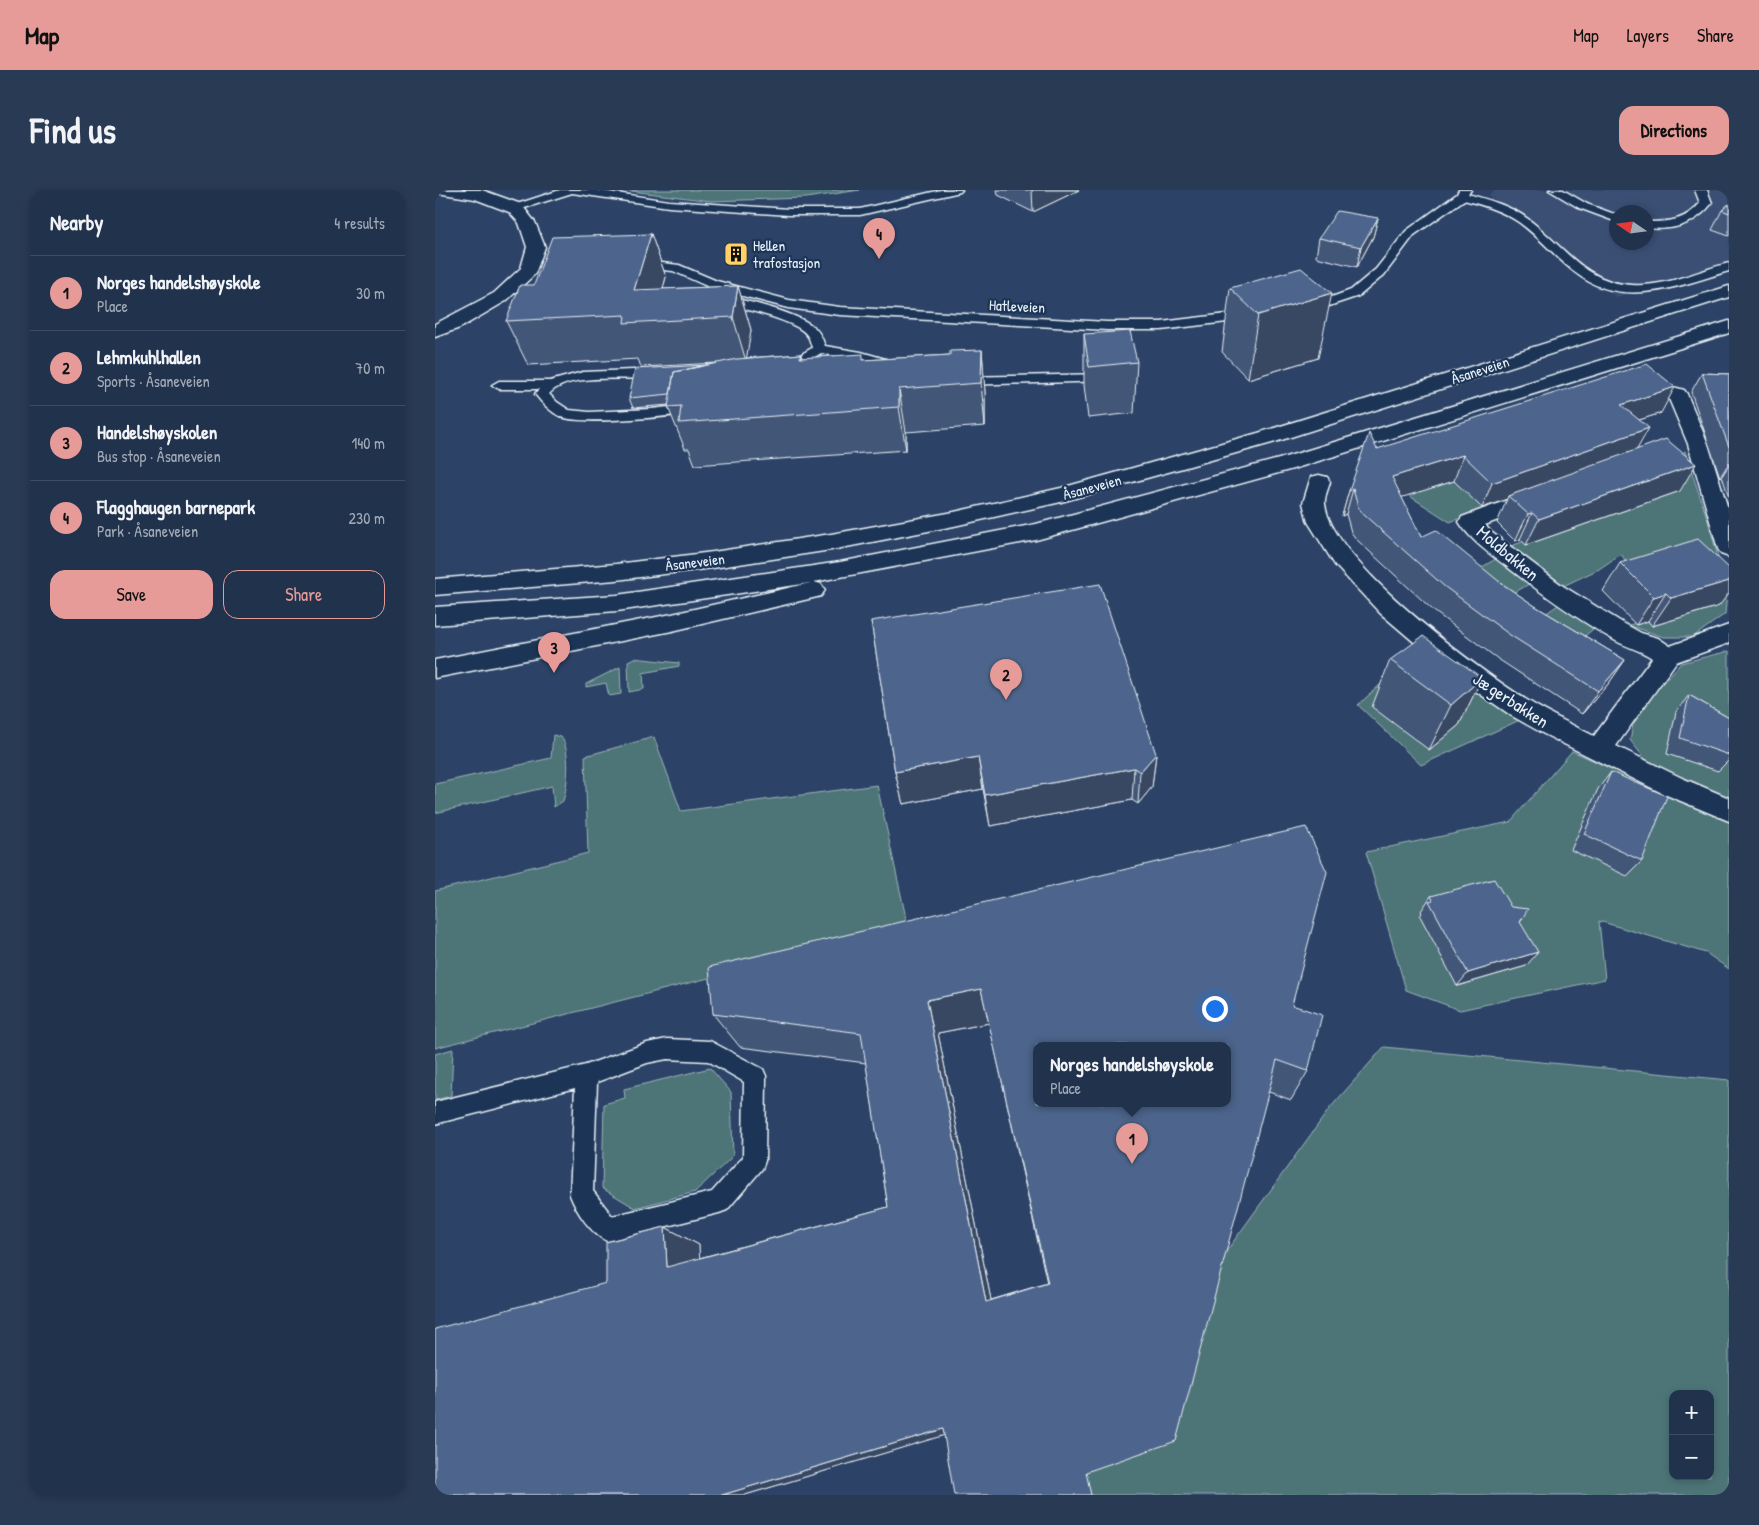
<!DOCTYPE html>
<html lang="en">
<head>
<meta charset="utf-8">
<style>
	:root { --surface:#21324d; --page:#293a54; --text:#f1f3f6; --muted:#a2aab6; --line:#3e4d65; --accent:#e69b98 }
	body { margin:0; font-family:"Patrick Hand",sans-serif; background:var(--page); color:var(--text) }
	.controls { position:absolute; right:15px; bottom:15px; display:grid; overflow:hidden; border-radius:10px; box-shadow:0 2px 8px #0003 }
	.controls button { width:45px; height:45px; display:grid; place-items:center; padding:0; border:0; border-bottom:1px solid var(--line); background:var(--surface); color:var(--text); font:25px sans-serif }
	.compass { position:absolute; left:1174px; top:15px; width:45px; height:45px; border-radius:50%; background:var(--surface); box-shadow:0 2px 8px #0003; rotate:283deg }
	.you { position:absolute; left:779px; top:818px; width:18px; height:18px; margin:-12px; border:4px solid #fff; border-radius:50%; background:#1a73e8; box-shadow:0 0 0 8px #1a73e833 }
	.badge { display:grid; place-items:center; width:32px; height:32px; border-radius:50%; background:var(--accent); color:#111; font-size:16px; font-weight:700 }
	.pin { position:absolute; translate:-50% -41px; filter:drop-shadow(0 1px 2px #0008) }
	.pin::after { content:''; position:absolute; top:26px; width:18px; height:15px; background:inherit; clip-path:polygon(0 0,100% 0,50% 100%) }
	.popup { position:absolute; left:598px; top:852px; width:198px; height:65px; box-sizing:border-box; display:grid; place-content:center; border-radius:10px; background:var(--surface); filter:drop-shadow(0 1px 4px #0005); font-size:16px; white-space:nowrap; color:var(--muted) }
	.popup b { font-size:19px; color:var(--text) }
	.popup::after { content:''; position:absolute; left:50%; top:100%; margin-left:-10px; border:10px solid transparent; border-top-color:var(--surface) }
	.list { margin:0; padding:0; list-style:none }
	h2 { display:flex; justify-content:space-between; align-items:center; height:65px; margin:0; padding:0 20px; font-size:21px }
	h2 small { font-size:16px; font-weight:400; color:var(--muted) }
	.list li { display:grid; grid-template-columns:32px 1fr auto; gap:15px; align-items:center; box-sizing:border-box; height:75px; padding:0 20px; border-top:1px solid var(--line) }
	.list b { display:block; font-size:19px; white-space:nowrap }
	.list p { margin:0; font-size:16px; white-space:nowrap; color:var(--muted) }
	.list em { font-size:16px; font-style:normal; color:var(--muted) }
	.actions { display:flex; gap:10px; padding:15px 20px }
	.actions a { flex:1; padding:11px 0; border:1px solid var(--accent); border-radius:15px; text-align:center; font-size:18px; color:var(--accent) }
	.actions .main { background:var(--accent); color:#111 }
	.map { position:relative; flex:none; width:1294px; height:1305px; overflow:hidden; border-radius:15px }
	header { display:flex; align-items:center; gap:30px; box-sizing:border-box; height:70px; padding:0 25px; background:var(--accent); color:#111 }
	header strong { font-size:24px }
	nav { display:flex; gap:28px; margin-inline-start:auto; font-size:18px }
	.intro { display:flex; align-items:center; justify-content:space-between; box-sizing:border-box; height:120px; padding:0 30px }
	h1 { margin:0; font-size:35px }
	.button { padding:12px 22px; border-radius:15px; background:var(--accent); color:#111; font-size:18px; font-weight:700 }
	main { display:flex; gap:30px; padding:0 30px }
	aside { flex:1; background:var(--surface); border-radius:15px; box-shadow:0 2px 8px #0003 }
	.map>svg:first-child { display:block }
	.built { fill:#3a5075; fill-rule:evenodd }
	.green { fill:#4e7578; stroke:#9bb3b8; fill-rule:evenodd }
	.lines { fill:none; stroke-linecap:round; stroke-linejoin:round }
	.lane-casing { stroke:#e8f1f8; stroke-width:3 }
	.street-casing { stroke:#e8f1f8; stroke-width:3 }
	.secondary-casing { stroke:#e8f1f8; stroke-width:3 }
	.highway-casing { stroke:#e8f1f8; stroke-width:3 }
	.lane { fill:#1d3557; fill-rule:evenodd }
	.street { fill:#1d3557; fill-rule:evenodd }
	.secondary { fill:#1d3557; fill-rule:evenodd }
	.highway { fill:#1d3557; fill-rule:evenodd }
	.wall { fill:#435778; stroke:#e8f1f8; fill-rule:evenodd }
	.shaded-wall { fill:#374762; stroke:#e8f1f8 }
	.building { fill:#4e658c; stroke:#e8f1f8; fill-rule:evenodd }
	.labels { text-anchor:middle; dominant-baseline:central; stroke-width:4.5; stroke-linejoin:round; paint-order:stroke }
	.far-poi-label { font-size:15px; fill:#e8f1f8; stroke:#1d3557; text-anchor:start }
	.far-street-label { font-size:15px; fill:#e8f1f8; stroke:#1d3557 }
	.street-label { font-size:18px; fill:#e8f1f8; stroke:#1d3557 }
</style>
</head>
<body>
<header>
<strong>Map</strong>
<nav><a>Map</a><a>Layers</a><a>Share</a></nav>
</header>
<div class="intro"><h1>Find us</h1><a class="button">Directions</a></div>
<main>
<aside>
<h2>Nearby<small>4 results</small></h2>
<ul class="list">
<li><span class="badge">1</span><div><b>Norges handelshøyskole</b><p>Place</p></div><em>30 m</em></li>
<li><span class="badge">2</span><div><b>Lehmkuhlhallen</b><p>Sports · Åsaneveien</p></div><em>70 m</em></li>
<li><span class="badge">3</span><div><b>Handelshøyskolen</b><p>Bus stop · Åsaneveien</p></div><em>140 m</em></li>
<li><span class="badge">4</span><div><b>Flagghaugen barnepark</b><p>Park · Åsaneveien</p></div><em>230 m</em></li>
</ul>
<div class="actions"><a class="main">Save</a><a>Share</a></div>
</aside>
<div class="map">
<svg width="1294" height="1305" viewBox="0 0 1294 1305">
	<rect width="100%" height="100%" fill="#2c4367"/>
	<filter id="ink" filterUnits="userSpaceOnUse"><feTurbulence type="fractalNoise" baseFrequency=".02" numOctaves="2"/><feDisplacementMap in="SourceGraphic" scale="10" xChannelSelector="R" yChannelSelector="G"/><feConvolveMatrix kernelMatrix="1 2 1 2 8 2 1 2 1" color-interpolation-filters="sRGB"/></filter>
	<g filter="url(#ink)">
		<path class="built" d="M1060 0H1294V73L1181 107 1054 5ZM1182 22H1212V52H1182Z"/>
		<path class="green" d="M188 0H425L371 8 276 11Z
			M1250 261 1274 334 1292 401 1290 424 1258 447H1229L1193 435 1213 431 1217 436 1240 428 1203 390 1186 364 1164 379 1124 398 1071 358 1087 352 1217 278Z
			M1061 277 1089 305 1015 332 973 305Z
			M1064 367 1094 394 1055 417 1022 392Z
			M1126 413 1163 435 1127 465 1087 440Z
			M983 460 1087 529 986 575 923 515Z
			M1294 461V609L1213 573 1195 550 1199 529 1221 500 1246 473Z
			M199 468 244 473V476L208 483 209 499 194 502 193 471Z
			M185 477 186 504 174 506 171 493 151 497V494Z
			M118 545 126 547C136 559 133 596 128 611L119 617 117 596 0 623V594L116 568Z
			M219 547 246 621 442 595 473 737 0 858V701L153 663 150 566Z
			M1137 561 1294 631V779L1271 763 1164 731 1170 789 1025 820 971 800 931 662 1075 632Z
			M949 857 1294 890V1305H615L895 918ZM1238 1204H1275V1286H1238Z
			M18 859 16 906 0 910V864Z
			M275 878 296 902 298 966 260 1002 200 1018 167 998 169 914 190 908 189 899Z"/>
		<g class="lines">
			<g class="lane-casing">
				<path id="lane" d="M125 0H161L234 11 354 19H425L506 0H527L525 2 425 25H354L234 17 137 3 80 21 74 18 76 16Z
					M1024 0H1036L1033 4C1054 10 1076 16 1093 29 1128 55 1150 93 1197 95 1231 97 1262 81 1294 73V81C1266 89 1238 100 1209 102 1144 107 1129 66 1085 33 1068 21 1048 15 1029 10L979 45 949 85 924 106 888 118 867 120 865 117 867 114 886 111 916 100 941 79 971 41 1022 4Z
					M1114 0H1128L1152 14 1182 25V32L1144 18Z
					M1260 0H1272L1277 13C1260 35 1238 41 1212 38V32C1234 32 1250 31 1265 13Z
					M202 70 244 75 282 91 354 110 405 117 672 132H726L817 121 823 125 817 129 726 140H672L405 125 353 118 274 97 238 81 198 77 196 74 198 71Z
					M286 105C313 112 351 119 375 134 383 139 387 147 390 156L426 162 468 174 470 177 463 181 424 170 386 163C372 172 358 181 341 177L339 174 341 171 360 168 377 158C375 150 374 146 368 141 352 128 303 118 282 112L280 109 282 106Z
					M224 179 231 183 229 186C199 193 135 180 114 204L122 212 134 220 154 222 217 219 259 214 266 218 264 221C242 227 144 235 126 227 116 222 107 213 100 204L104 199H64L57 195 64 191H115L148 182Z
					M673 184 680 188 678 191 525 195 518 191 525 187Z
					M232 849 275 851 328 879 331 886 330 971 327 979 292 1020 284 1023 172 1051C156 1044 141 1021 135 1005L140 898 0 934V912L151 875 212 853ZM232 869 273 871 309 892 308 967 277 1002 177 1026 158 1001 162 892 212 873Z"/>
			</g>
			<g class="street-casing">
				<path id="street" d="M1242 198 1249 200 1252 204 1273 254 1294 322V367L1286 364 1283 359 1253 254 1232 204 1235 200Z
					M884 285 892 287 895 292C893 299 889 308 890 314 896 372 1046 482 1095 512 1116 525 1138 535 1159 546L1217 468C1205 460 1192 457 1179 450 1141 428 1106 403 1071 376 1054 363 1036 351 1024 332L1027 327 1094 302 1102 300 1110 302 1113 307 1110 312 1050 335 1056 342 1128 396 1188 433 1206 443 1223 448 1235 456 1294 435V453L1241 472 1181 556 1247 588 1294 608V631L1229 604 1109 544 1077 526 1020 487 945 423 900 375 873 332 868 313 876 287Z"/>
			</g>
			<g class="secondary-casing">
				<path id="secondary" d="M0 0H47L86 14 100 32 110 57 100 84 71 111 25 138 0 147V134L59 103 86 78 92 57 84 33 74 22 40 9 2 3Z"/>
			</g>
			<g class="highway-casing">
				<path id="highway" d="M1294 96V107L837 253 626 312 519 336 396 360 278 378 181 390 0 405V389L181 374 278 362 396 344 519 322 626 298 823 243Z
					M1294 131V143L858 279 601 350 379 392 386 394 390 400 386 406 378 408 237 441 0 488V470L237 424 375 393 182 421 0 435V417L182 405 405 372 601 334 844 269Z"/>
			</g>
			<use href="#lane" class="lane"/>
			<use href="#street" class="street"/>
			<use href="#secondary" class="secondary"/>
			<use href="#highway" class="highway"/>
		</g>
		<path class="wall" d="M562 0H644L598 22 563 5Z
			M1294 14V46L1277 40 1287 20Z
			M943 28 938 47 922 77 881 67 884 48Z
			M216 44 231 87 228 99 303 96 316 140 311 168 366 164 367 168 429 170 515 165 547 160 550 203V236L471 242V260L260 275 254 259H250L233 217V215L198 218 194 208 272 175 282 173 206 177 203 169 93 175 71 131 99 95Z
			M795 98 883 168 813 189 787 162Z
			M649 144 702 172 699 223 653 228 649 195Z
			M1267 183 1294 184V308L1287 286 1285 287 1256 202Z
			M1226 223 1204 230 1202 260 1245 301 1091 355 1085 349 1080 351 1062 333 1072 309 1047 318 1019 291 966 307 986 347 1066 393 1100 416 1190 470 1174 493 1147 524 1063 469 1000 422 921 349 916 342 911 324 907 326 914 301 942 259Z
			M1185 373 1284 416 1217 436 1213 431 1201 435 1168 401Z
			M436 431 721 564 717 597 703 614 697 610 555 636 548 599 468 614 460 582Z
			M955 470 1047 488 1024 535 994 560 937 517Z
			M1254 505 1294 528V570L1283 581 1232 564 1241 522Z
			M1176 582 1207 671 1192 686 1136 660 1163 599Z
			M996 706 1085 732 1091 776 1022 796 985 726 987 723 986 721Z
			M857 815 873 881 856 910 834 902 509 1245 310 1305H0L171 1093 230 1037 264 1055V1068L453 1017 431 873 305 857 278 824ZM554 833 612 1093 556 1110 503 843Z"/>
		<path class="shaded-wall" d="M597 0H644L598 22Z
			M943 28 938 47 922 77 926 57Z
			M216 44 231 87 219 132 199 100Z
			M303 96 316 140 311 171 298 127Z
			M897 103 883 168 813 189 823 125Z
			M547 160 550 203V236L546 193Z
			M1240 197 1226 223 1173 240 1186 215Z
			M464 199 471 242V260L464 217Z
			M1214 238 1200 263 1073 306 1072 309 1047 318 1057 293Z
			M1028 265 1019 291 949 313 957 287Z
			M1294 273V275L1287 286 1285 287Z
			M1261 274 1245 301 1091 355 1104 329Z
			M918 299 911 324 907 326 914 301Z
			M1097 323 1085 349 1080 351 1093 324Z
			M1294 391V403L1284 416 1217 436 1236 408Z
			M1231 403 1213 431 1201 435 1219 407Z
			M1190 470 1174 493 1147 524 1163 501Z
			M1047 488 1024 535 994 560 1016 515Z
			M721 564 717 597 703 614 705 582Z
			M543 567 548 599 468 614 460 582Z
			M699 578 697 610 555 636 550 605Z
			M1103 762 1091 776 1022 796 1033 783Z
			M546 799 554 833 503 843 559 1125 551 1112 492 810Z
			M230 1037 264 1055 266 1093 232 1077Z
			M508 1239 520 1242 310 1305H287Z"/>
		<path class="building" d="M1294 14V23L1287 20Z
			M902 21 943 28 926 57 884 48Z
			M216 44 199 100 303 96 298 127 189 133 190 125 71 131 85 95H99L117 47Z
			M866 78 897 103 823 125 795 98Z
			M695 141 702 172 654 177 649 144Z
			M547 160 546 193 464 199V217L244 233 246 216 233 217 239 182 302 169 366 164 365 168 428 164V170L515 165V161Z
			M1212 174 1240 197 1186 215 1214 238 1057 293 1028 265 957 287 986 347 1001 340 1066 393 1100 416 1190 470 1163 501 1075 445 1010 397 928 324 923 317 918 299 914 301 934 243 942 259Z
			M272 175 239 182 235 204 194 208 200 179Z
			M1267 183 1294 184V257Z
			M1231 249 1261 274 1104 329 1097 323 1093 324 1073 306Z
			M1263 349 1294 378V391L1236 408 1231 403 1219 407 1185 373Z
			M665 394 721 564 705 582 699 578 550 605 543 567 460 582 436 431Z
			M988 446 1047 488 1016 515 955 470Z
			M1254 505 1294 528V565L1245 548Z
			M1176 582 1232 606 1207 671 1149 644Z
			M871 637 892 682 857 815 887 825 873 881 842 870 741 1251 651 1282 656 1305H519L508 1239 287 1305H0V1139L171 1093V1052L230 1037 232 1077 453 1017 426 843 278 824 274 777ZM546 799 613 1093 551 1112 492 810ZM602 855H792V913H602Z
			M1059 689 1076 717 1093 719 1085 732 1103 762 1033 783 994 711 998 710 996 706Z"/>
	</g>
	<defs>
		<g id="building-square" transform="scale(1.25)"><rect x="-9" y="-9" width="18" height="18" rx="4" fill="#ffd166" stroke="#1d3557"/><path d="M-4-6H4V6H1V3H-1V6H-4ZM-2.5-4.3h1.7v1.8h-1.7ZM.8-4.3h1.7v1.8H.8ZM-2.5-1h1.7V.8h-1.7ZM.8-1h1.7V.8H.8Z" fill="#111"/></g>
	</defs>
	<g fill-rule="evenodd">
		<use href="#building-square" x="301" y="64"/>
	</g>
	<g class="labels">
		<g class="far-poi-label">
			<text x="318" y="55">Hellen<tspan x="318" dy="17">trafostasjon</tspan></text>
		</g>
		<g class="far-street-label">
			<text transform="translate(582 116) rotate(3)">Hatleveien</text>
			<text transform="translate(1045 180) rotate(-18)">Åsaneveien</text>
			<text transform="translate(657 297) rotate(-15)">Åsaneveien</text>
			<text transform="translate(260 372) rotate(-7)">Åsaneveien</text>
		</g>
		<g class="street-label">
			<text transform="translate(1073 363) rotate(40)">Moldbakken</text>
			<text transform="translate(1076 510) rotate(33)">Jægerbakken</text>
		</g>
	</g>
</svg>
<div class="controls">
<button>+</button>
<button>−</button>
</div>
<svg class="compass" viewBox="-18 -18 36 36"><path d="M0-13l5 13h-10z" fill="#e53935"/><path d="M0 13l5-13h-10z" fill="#a2aab6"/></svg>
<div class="you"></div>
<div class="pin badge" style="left:697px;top:974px">1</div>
<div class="popup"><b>Norges handelshøyskole</b>Place</div>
<div class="pin badge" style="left:571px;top:510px">2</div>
<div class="pin badge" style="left:119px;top:483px">3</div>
<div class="pin badge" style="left:444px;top:69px">4</div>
</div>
</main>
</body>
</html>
